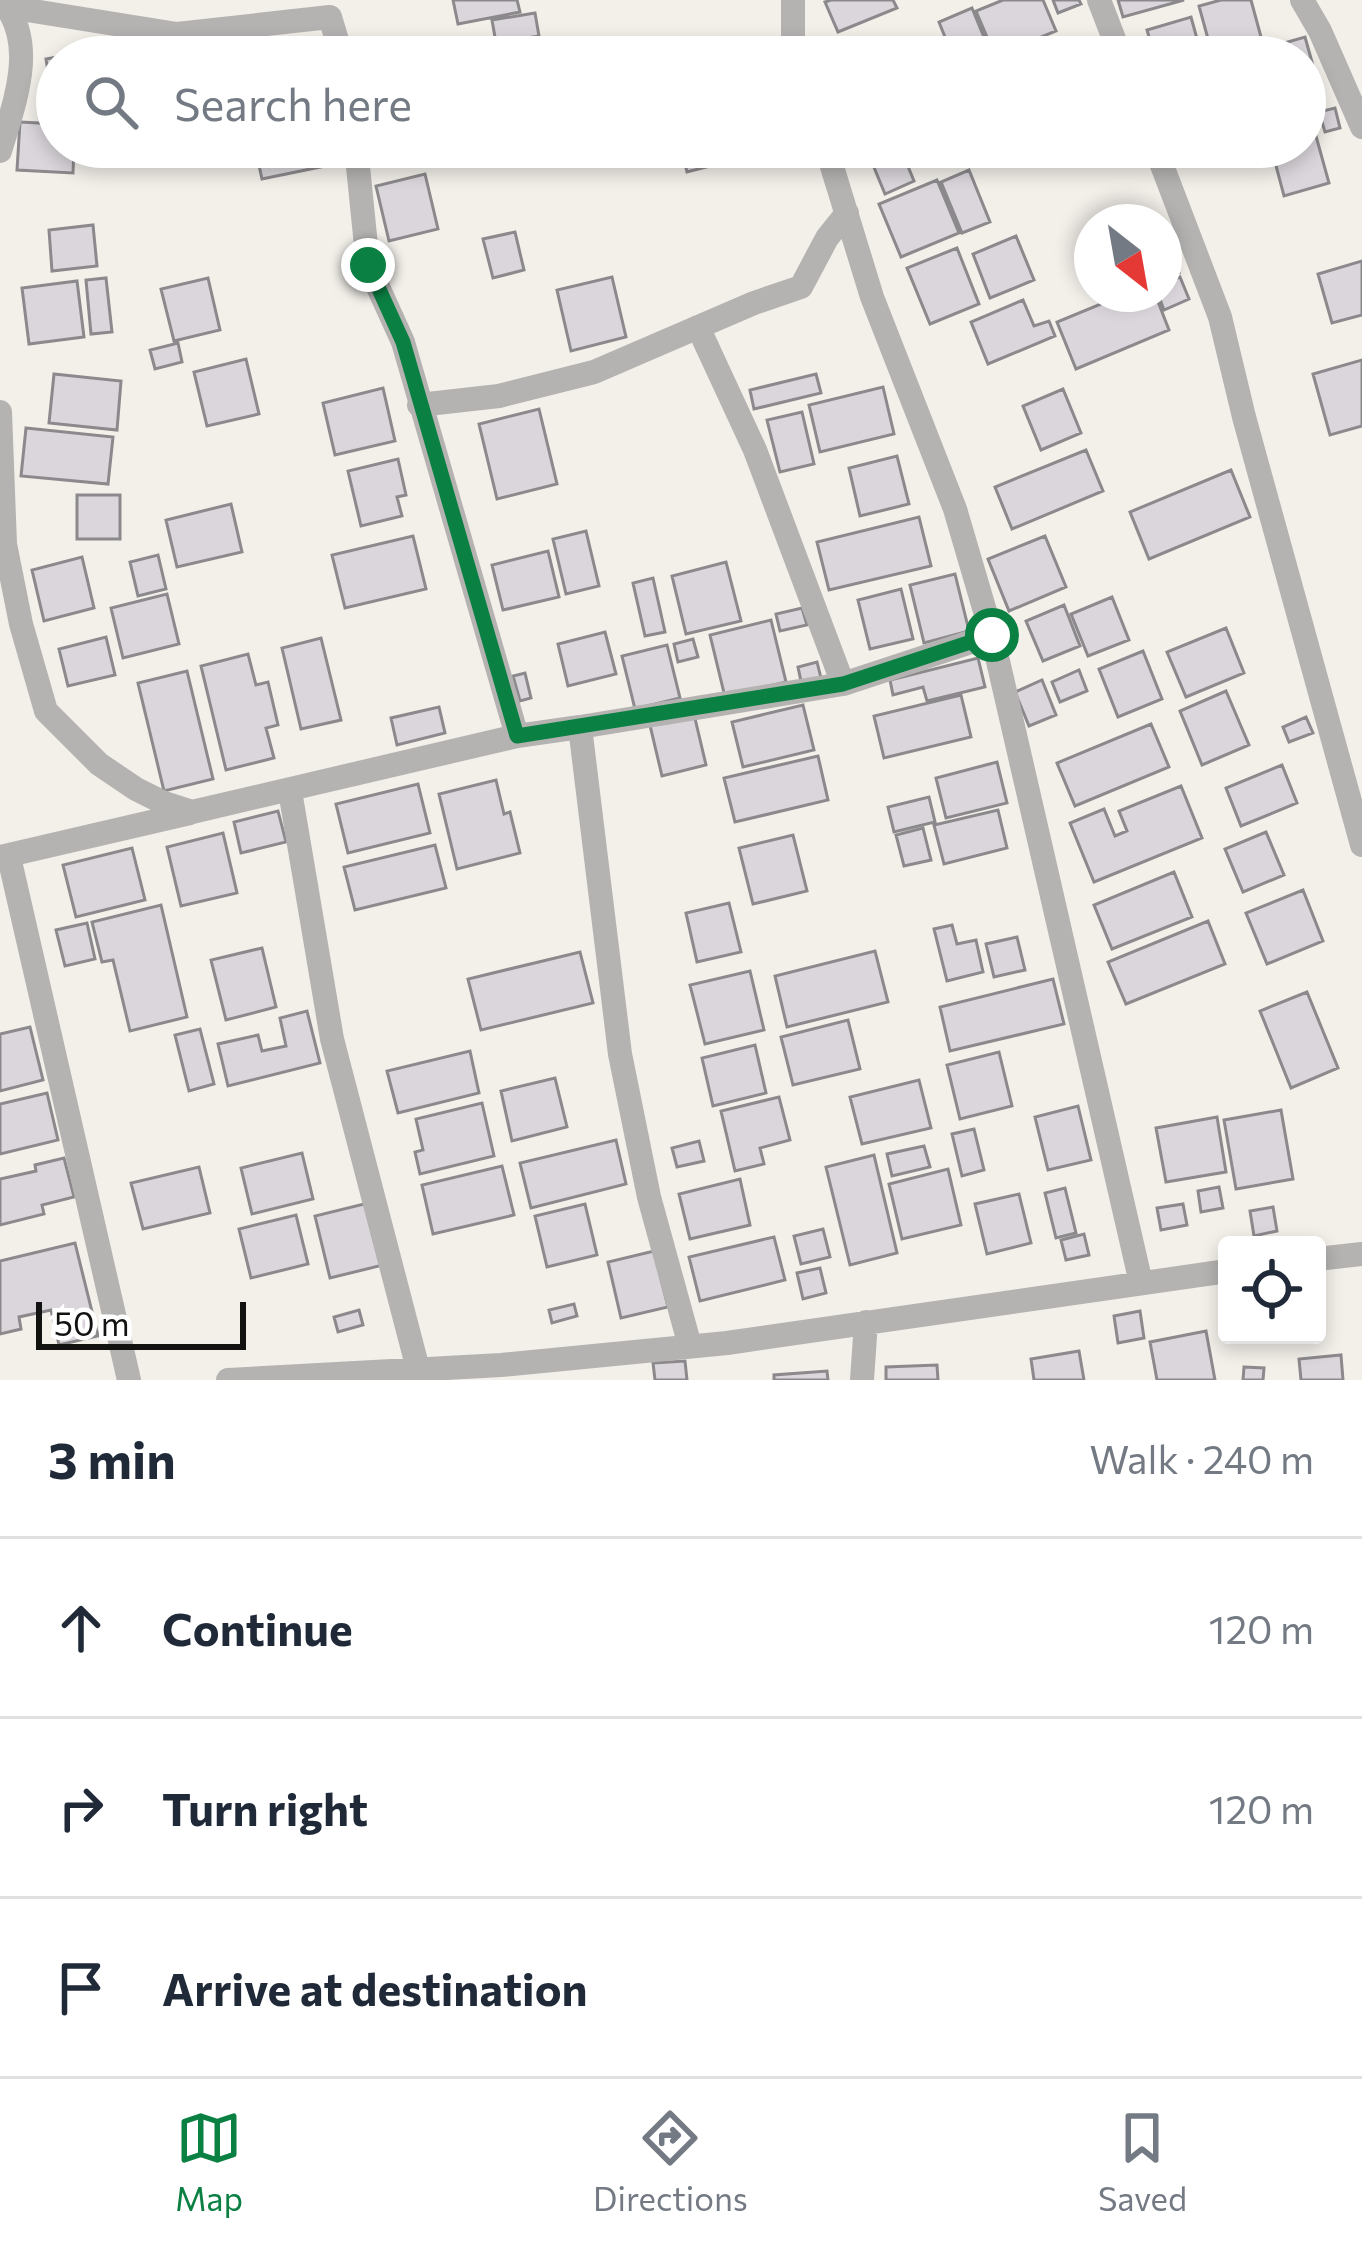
<!DOCTYPE html>
<html lang="en">
<head>
<meta charset="utf-8">
<style>
	:root { --surface:#fff; --page:#f2f2f3; --text:#1f2937; --muted:#747a83; --line:#e0e1e3; --accent:#0b8043 }
	body { margin:0; font-family:Commissioner,sans-serif; background:var(--page); color:var(--text) }
	.controls { position:absolute; right:36px; bottom:36px; display:grid; overflow:hidden; border-radius:12px; box-shadow:0 6px 18px #0003 }
	.controls button { width:108px; height:108px; display:grid; place-items:center; padding:0; border:0; border-bottom:3px solid var(--line); background:var(--surface); color:var(--text); font:60px sans-serif }
	.compass { position:absolute; left:1074px; top:204px; width:108px; height:108px; border-radius:50%; background:var(--surface); box-shadow:0 6px 18px #0003; rotate:149deg }
	.scale { position:absolute; left:36px; bottom:30px; width:210px; box-sizing:border-box; padding-left:12px; border:6px solid #121210; border-top:0; font-size:33px; line-height:42px; white-space:nowrap; color:#121210; -webkit-text-stroke:9px #fff; paint-order:stroke }
	.stop { position:absolute; width:36px; height:36px; margin:-27px; border:9px solid #0b8043; border-radius:50%; background:#fff }
	.stop.end { background:#0b8043; border-color:#fff; box-shadow:0 3px 12px #0008 }
	.list { margin:0; padding:0; list-style:none }
	h2 { display:flex; justify-content:space-between; align-items:center; height:156px; margin:0; padding:0 48px; font-size:51px }
	h2 small { font-size:39px; font-weight:400; color:var(--muted) }
	.list li { display:grid; grid-template-columns:78px 1fr auto; gap:36px; align-items:center; box-sizing:border-box; height:180px; padding:0 48px; border-top:3px solid var(--line) }
	.list b { display:block; font-size:45px; white-space:nowrap }
	.list em { font-size:39px; font-style:normal; color:var(--muted) }
	.icon { flex:none; width:66px; height:66px; fill:none; stroke:currentColor; stroke-width:2; stroke-linecap:round; stroke-linejoin:round }
	.map { position:relative; flex:none; width:1362px; height:1380px; overflow:hidden }
	.search { position:absolute; background:var(--surface); box-shadow:0 6px 18px #0003; left:36px; right:36px; top:36px; height:132px; display:flex; align-items:center; gap:30px; box-sizing:border-box; padding:0 42px; border-radius:66px; color:var(--muted); font-size:45px }
	.sheet { height:696px; background:var(--surface) }
	nav { display:flex; justify-content:space-around; align-items:center; box-sizing:border-box; height:168px; border-top:3px solid var(--line); background:var(--surface); font-size:33px; color:var(--muted) }
	nav a { display:grid; justify-items:center; gap:6px }
	nav .on { color:var(--accent) }
	.map>svg:first-child { display:block }
	.building { fill:#dad6db; stroke:#8c898d; stroke-width:3 }
	.lines { fill:none; stroke-linecap:round; stroke-linejoin:round }
	.street { stroke:#b5b2b2; stroke-width:24 }
	.route { stroke:#0b8043; stroke-width:15 }
</style>
</head>
<body>
<div class="map">
<svg width="1362" height="1380" viewBox="0 0 1362 1380">
	<rect width="100%" height="100%" fill="#f3f0ea"/>
	<path class="building" d="M453 0H517L520 12 458 24Z
		M831 0H893L897 8 838 32 825 2Z
		M1003 0H1043L1056 31 995 56 976 11Z
		M1053 0H1079L1081 4 1058 13Z
		M1118 0H1184L1123 17Z
		M1221 0H1251L1261 37 1211 50 1199 6Z
		M972 8 992 57H953L939 22Z
		M535 13 539 36 496 43 492 20Z
		M1191 17 1202 57H1155L1147 30Z
		M1305 37 1319 87 1305 91V57H1288L1284 43Z
		M1074 40 1081 57H1032Z
		M916 41 922 57H878Z
		M740 43 743 57H684Z
		M301 44 304 57H253V56Z
		M57 57V116H55L46 59Z
		M1335 108 1340 128 1325 132 1319 112Z
		M1311 118 1329 183 1284 196 1271 147H1305V120Z
		M20 122 57 124V147H74L73 173 17 170Z
		M255 147H321L325 166 262 179Z
		M398 147H452L401 160Z
		M681 147H735L738 159 687 172Z
		M900 147 914 181 885 194 866 148Z
		M1098 147H1123L1126 153 1104 162Z
		M969 170 990 222 962 233 941 182Z
		M425 174 438 229 389 241 376 186Z
		M937 180 959 233 901 257 879 204Z
		M93 225 97 266 52 271 49 230Z
		M515 232 524 270 493 278 483 239Z
		M1016 236 1034 280 990 298 973 254Z
		M957 248 979 304 930 324 907 268Z
		M1173 259 1179 273 1164 279V262Z
		M1362 261V315L1332 323 1318 274Z
		M612 277 626 337 571 351 557 290Z
		M1180 277 1189 299 1164 310 1158 294H1164V283Z
		M106 278 112 332 91 334 86 280Z
		M208 278 220 330 174 341 161 289Z
		M77 281 84 337 29 344 22 288Z
		M1125 294H1155L1169 330 1076 369 1057 322Z
		M1023 300 1034 326 1049 321 1055 336 988 364 971 322Z
		M178 343 182 362 155 369 150 350Z
		M246 359 259 414 207 426 194 372Z
		M1362 360V426L1330 435 1313 374Z
		M54 374 121 381 117 430 49 423Z
		M816 374 821 393 754 409 750 390Z
		M883 387 894 434 820 452 809 405Z
		M383 388 395 441 335 455 323 403Z
		M1063 389 1081 433 1041 450 1023 406Z
		M539 409 557 484 497 499 479 424Z
		M802 412 814 464 780 472 767 420Z
		M26 428 113 437 108 484 21 476Z
		M1086 450 1103 491 1012 529 995 487Z
		M897 456 909 504 860 516 849 468Z
		M398 459 406 495 397 497 402 516 361 526 348 471Z
		M1231 470 1250 517 1149 559 1130 512Z
		M77 495H120V539H77Z
		M231 504 242 552 177 567 166 520Z
		M919 517 931 566 829 590 817 542Z
		M586 531 599 586 566 594 553 539Z
		M413 536 426 589 345 608 332 555Z
		M1045 536 1066 587 1009 611 988 559Z
		M548 551 559 597 503 610 492 565Z
		M158 555 166 589 138 596 130 562Z
		M82 557 94 608 44 621 32 570Z
		M726 562 741 621 686 634 672 576Z
		M955 574 969 631 924 643 910 585Z
		M653 578 665 632 645 636 633 583Z
		M901 589 913 639 870 649 858 600Z
		M167 594 179 644 123 658 111 608Z
		M1112 597 1129 640 1088 656 1071 614Z
		M1064 605 1080 646 1043 661 1026 621Z
		M802 608 807 625 780 631 776 614Z
		M771 620 786 682 725 697 710 635Z
		M1226 628 1244 673 1186 697 1167 652Z
		M605 632 616 674 568 686 558 644Z
		M106 637 115 675 68 686 59 649Z
		M321 638 341 720 301 729 282 648Z
		M693 639 698 657 678 662 674 644Z
		M667 645 680 698 635 709 622 656Z
		M1143 651 1162 699 1118 717 1099 669Z
		M248 654 256 685 268 682 278 725 266 728 274 758 226 770 201 666Z
		M978 658 985 687 927 701 923 687 893 695 890 680Z
		M817 662 822 682 802 686 798 667Z
		M1079 670 1087 691 1060 702 1052 682Z
		M187 671 213 779 164 791 138 683Z
		M525 673 531 698 520 701 513 676Z
		M1042 680 1056 715 1029 726 1015 692Z
		M1226 691 1249 745 1202 765 1180 711Z
		M961 695 971 737 884 758 874 716Z
		M803 705 814 750 743 767 732 722Z
		M439 707 445 733 397 745 391 718Z
		M693 710 706 765 662 776 649 721Z
		M1306 717 1313 733 1289 742 1283 727Z
		M1151 724 1169 767 1075 806 1057 763Z
		M818 756 828 800 735 822 724 778Z
		M997 762 1007 803 946 818 936 778Z
		M1282 765 1297 803 1241 826 1226 788Z
		M496 780 504 814 510 812 520 853 457 869 439 794Z
		M418 784 430 833 348 853 336 804Z
		M1181 786 1202 838 1094 882 1070 823 1104 809 1115 836 1127 831 1119 811Z
		M929 797 935 822 894 832 888 807Z
		M998 810 1007 848 944 864 934 825Z
		M278 811 286 842 241 853 234 822Z
		M923 828 931 860 904 866 896 835Z
		M1266 832 1284 875 1243 892 1225 849Z
		M223 833 237 893 181 906 167 847Z
		M793 835 807 891 753 904 739 848Z
		M435 845 446 888 355 910 344 867Z
		M132 848 145 900 76 917 63 865Z
		M1174 872 1192 917 1112 949 1094 905Z
		M1303 890 1323 941 1267 964 1246 913Z
		M729 903 741 952 697 962 686 913Z
		M161 905 187 1017 130 1031 113 960 102 962 92 922Z
		M1208 921 1225 964 1126 1004 1108 962Z
		M87 923 95 959 65 966 56 930Z
		M952 925 957 944 976 940 983 972 947 981 934 929Z
		M1017 937 1025 970 994 977 986 944Z
		M262 948 276 1007 226 1020 211 960Z
		M875 951 888 1002 787 1027 775 976Z
		M580 952 593 1003 481 1030 468 979Z
		M750 971 764 1030 705 1044 690 985Z
		M1053 979 1064 1024 950 1051 940 1007Z
		M1307 992 1338 1068 1291 1088 1260 1011Z
		M307 1011 320 1063 228 1086 218 1044 258 1035 262 1051 286 1046 280 1018Z
		M848 1020 860 1069 793 1085 781 1037Z
		M30 1027 43 1080 0 1091V1034Z
		M200 1029 214 1084 189 1091 175 1035Z
		M755 1045 766 1093 713 1106 702 1058Z
		M470 1051 479 1093 398 1113 387 1071Z
		M999 1052 1012 1106 960 1119 947 1065Z
		M555 1078 567 1127 512 1141 501 1091Z
		M919 1080 931 1128 862 1144 850 1097Z
		M47 1093 58 1140 0 1154V1104Z
		M779 1097 790 1140 760 1148 764 1164 735 1171 721 1111Z
		M482 1103 494 1156 420 1174 415 1152 423 1150 416 1119Z
		M1078 1106 1091 1160 1048 1170 1035 1117Z
		M1281 1110 1293 1179 1236 1189 1224 1120Z
		M1217 1117 1226 1172 1166 1182 1156 1128Z
		M974 1129 984 1170 962 1176 952 1134Z
		M616 1140 626 1184 531 1208 520 1163Z
		M699 1141 704 1161 677 1167 672 1148Z
		M924 1146 930 1167 892 1176 887 1154Z
		M302 1153 313 1199 252 1214 241 1168Z
		M874 1155 897 1253 850 1265 826 1167Z
		M64 1158 74 1197 42 1205 44 1214 0 1225V1179L36 1171 35 1165Z
		M502 1166 514 1215 433 1234 422 1185Z
		M199 1167 210 1213 143 1229 131 1183Z
		M948 1169 961 1225 902 1239 889 1184Z
		M740 1179 750 1225 690 1239 679 1194Z
		M1219 1187 1223 1208 1201 1212 1198 1191Z
		M1065 1188 1076 1233 1056 1238 1045 1193Z
		M1019 1194 1031 1243 987 1254 975 1204Z
		M368 1203 383 1265 330 1278 315 1216Z
		M585 1204 597 1255 547 1267 535 1216Z
		M1183 1204 1187 1225 1161 1230 1157 1208Z
		M1273 1207 1277 1231 1254 1236 1250 1211Z
		M296 1215 308 1264 251 1278 239 1229Z
		M823 1229 830 1257 801 1264 794 1236Z
		M1084 1234 1089 1255 1066 1260 1061 1240Z
		M774 1237 785 1280 700 1301 689 1257Z
		M75 1243 98 1336 59 1345 51 1310 19 1317 21 1329 0 1334V1261Z
		M654 1251 668 1307 621 1318 608 1262Z
		M820 1268 826 1293 803 1299 797 1273Z
		M574 1304 577 1316 552 1323 549 1310Z
		M359 1310 363 1325 338 1332 334 1317Z
		M1140 1311 1144 1338 1118 1343 1114 1316Z
		M1206 1331 1215 1380H1157L1150 1342Z
		M1079 1351 1084 1380H1034L1031 1359Z
		M1341 1355 1343 1380H1301L1299 1359Z
		M685 1361 687 1380H655L653 1363Z
		M937 1365 938 1380H886V1367Z
		M1244 1367 1264 1368 1263 1380H1243Z
		M827 1371 828 1380H774V1375Z"/>
	<g class="lines">
		<path class="street" d="M793 0V45L797 57
			M1099 0 1121 57
			M1302 0 1320 31 1362 127
			M8 7 177 34 330 17 342 57
			M356 147 368 265 403 342 517 736
			M826 147 872 297 955 509 992 635 1141 1283
			M1155 147 1220 317 1244 417 1362 845
			M0 151C14 104 39 42 1 0
			M698 327 755 450 843 684
			M419 405 499 396 594 372 754 303 801 287 827 238 847 213
			M0 412 5 544 21 624 46 711 99 764 136 789 164 803 192 812 517 736 580 727 620 1054 649 1197 690 1346
			M580 727 843 684 992 635
			M290 791 332 1039 418 1369
			M0 857 190 813
			M9 857 129 1380
			M1317 1259 1362 1254
			M228 1380 501 1365 727 1343 1227 1271
			M862 1380 866 1322"/>
	</g>
	<g class="lines">
		<path class="route" d="M368 265 403 342 517 736 843 684 992 635"/>
	</g>
</svg>
<div class="controls">
<button><svg class="icon" aria-label="locate" viewBox="0 0 24 24"><circle cx="12" cy="12" r="6"/><path d="M12 2v4M12 18v4M2 12h4M18 12h4"/></svg></button>
</div>
<svg class="compass" viewBox="-18 -18 36 36"><path d="M0-13l5 13h-10z" fill="#e53935"/><path d="M0 13l5-13h-10z" fill="#747a83"/></svg>
<div class="scale">50 m</div>
<div class="stop" style="left:992px;top:635px"></div>
<div class="stop end" style="left:368px;top:265px"></div>
<div class="search"><svg class="icon" aria-label="search" viewBox="0 0 24 24"><circle cx="10" cy="10" r="6"/><path d="M15 15l6 6"/></svg>Search here</div>
</div>
<section class="sheet">
<h2>3 min<small>Walk · 240 m</small></h2>
<ul class="list">
<li><svg class="icon" aria-label="ahead" viewBox="0 0 24 24"><path d="M12 20V5M6 11l6-6 6 6"/></svg><div><b>Continue</b></div><em>120 m</em></li>
<li><svg class="icon" aria-label="right" viewBox="0 0 24 24"><path d="M7 20v-9h11M14 6l5 5-5 5"/></svg><div><b>Turn right</b></div><em>120 m</em></li>
<li><svg class="icon" aria-label="arrive" viewBox="0 0 24 24"><path d="M6 21V4h12l-3 4 3 4H6"/></svg><div><b>Arrive at destination</b></div></li>
</ul>
</section>
<nav>
<a class="on"><svg class="icon" aria-label="map" viewBox="0 0 24 24"><path d="M3 6l6-2 6 2 6-2v14l-6 2-6-2-6 2zM9 4v14M15 6v14"/></svg>Map</a>
<a><svg class="icon" aria-label="directions" viewBox="0 0 24 24"><path d="M12 3l9 9-9 9-9-9zM9 14v-3h6M13 9l2 2-2 2"/></svg>Directions</a>
<a><svg class="icon" aria-label="saved" viewBox="0 0 24 24"><path d="M7 4h10v16l-5-4-5 4z"/></svg>Saved</a>
</nav>
</body>
</html>
